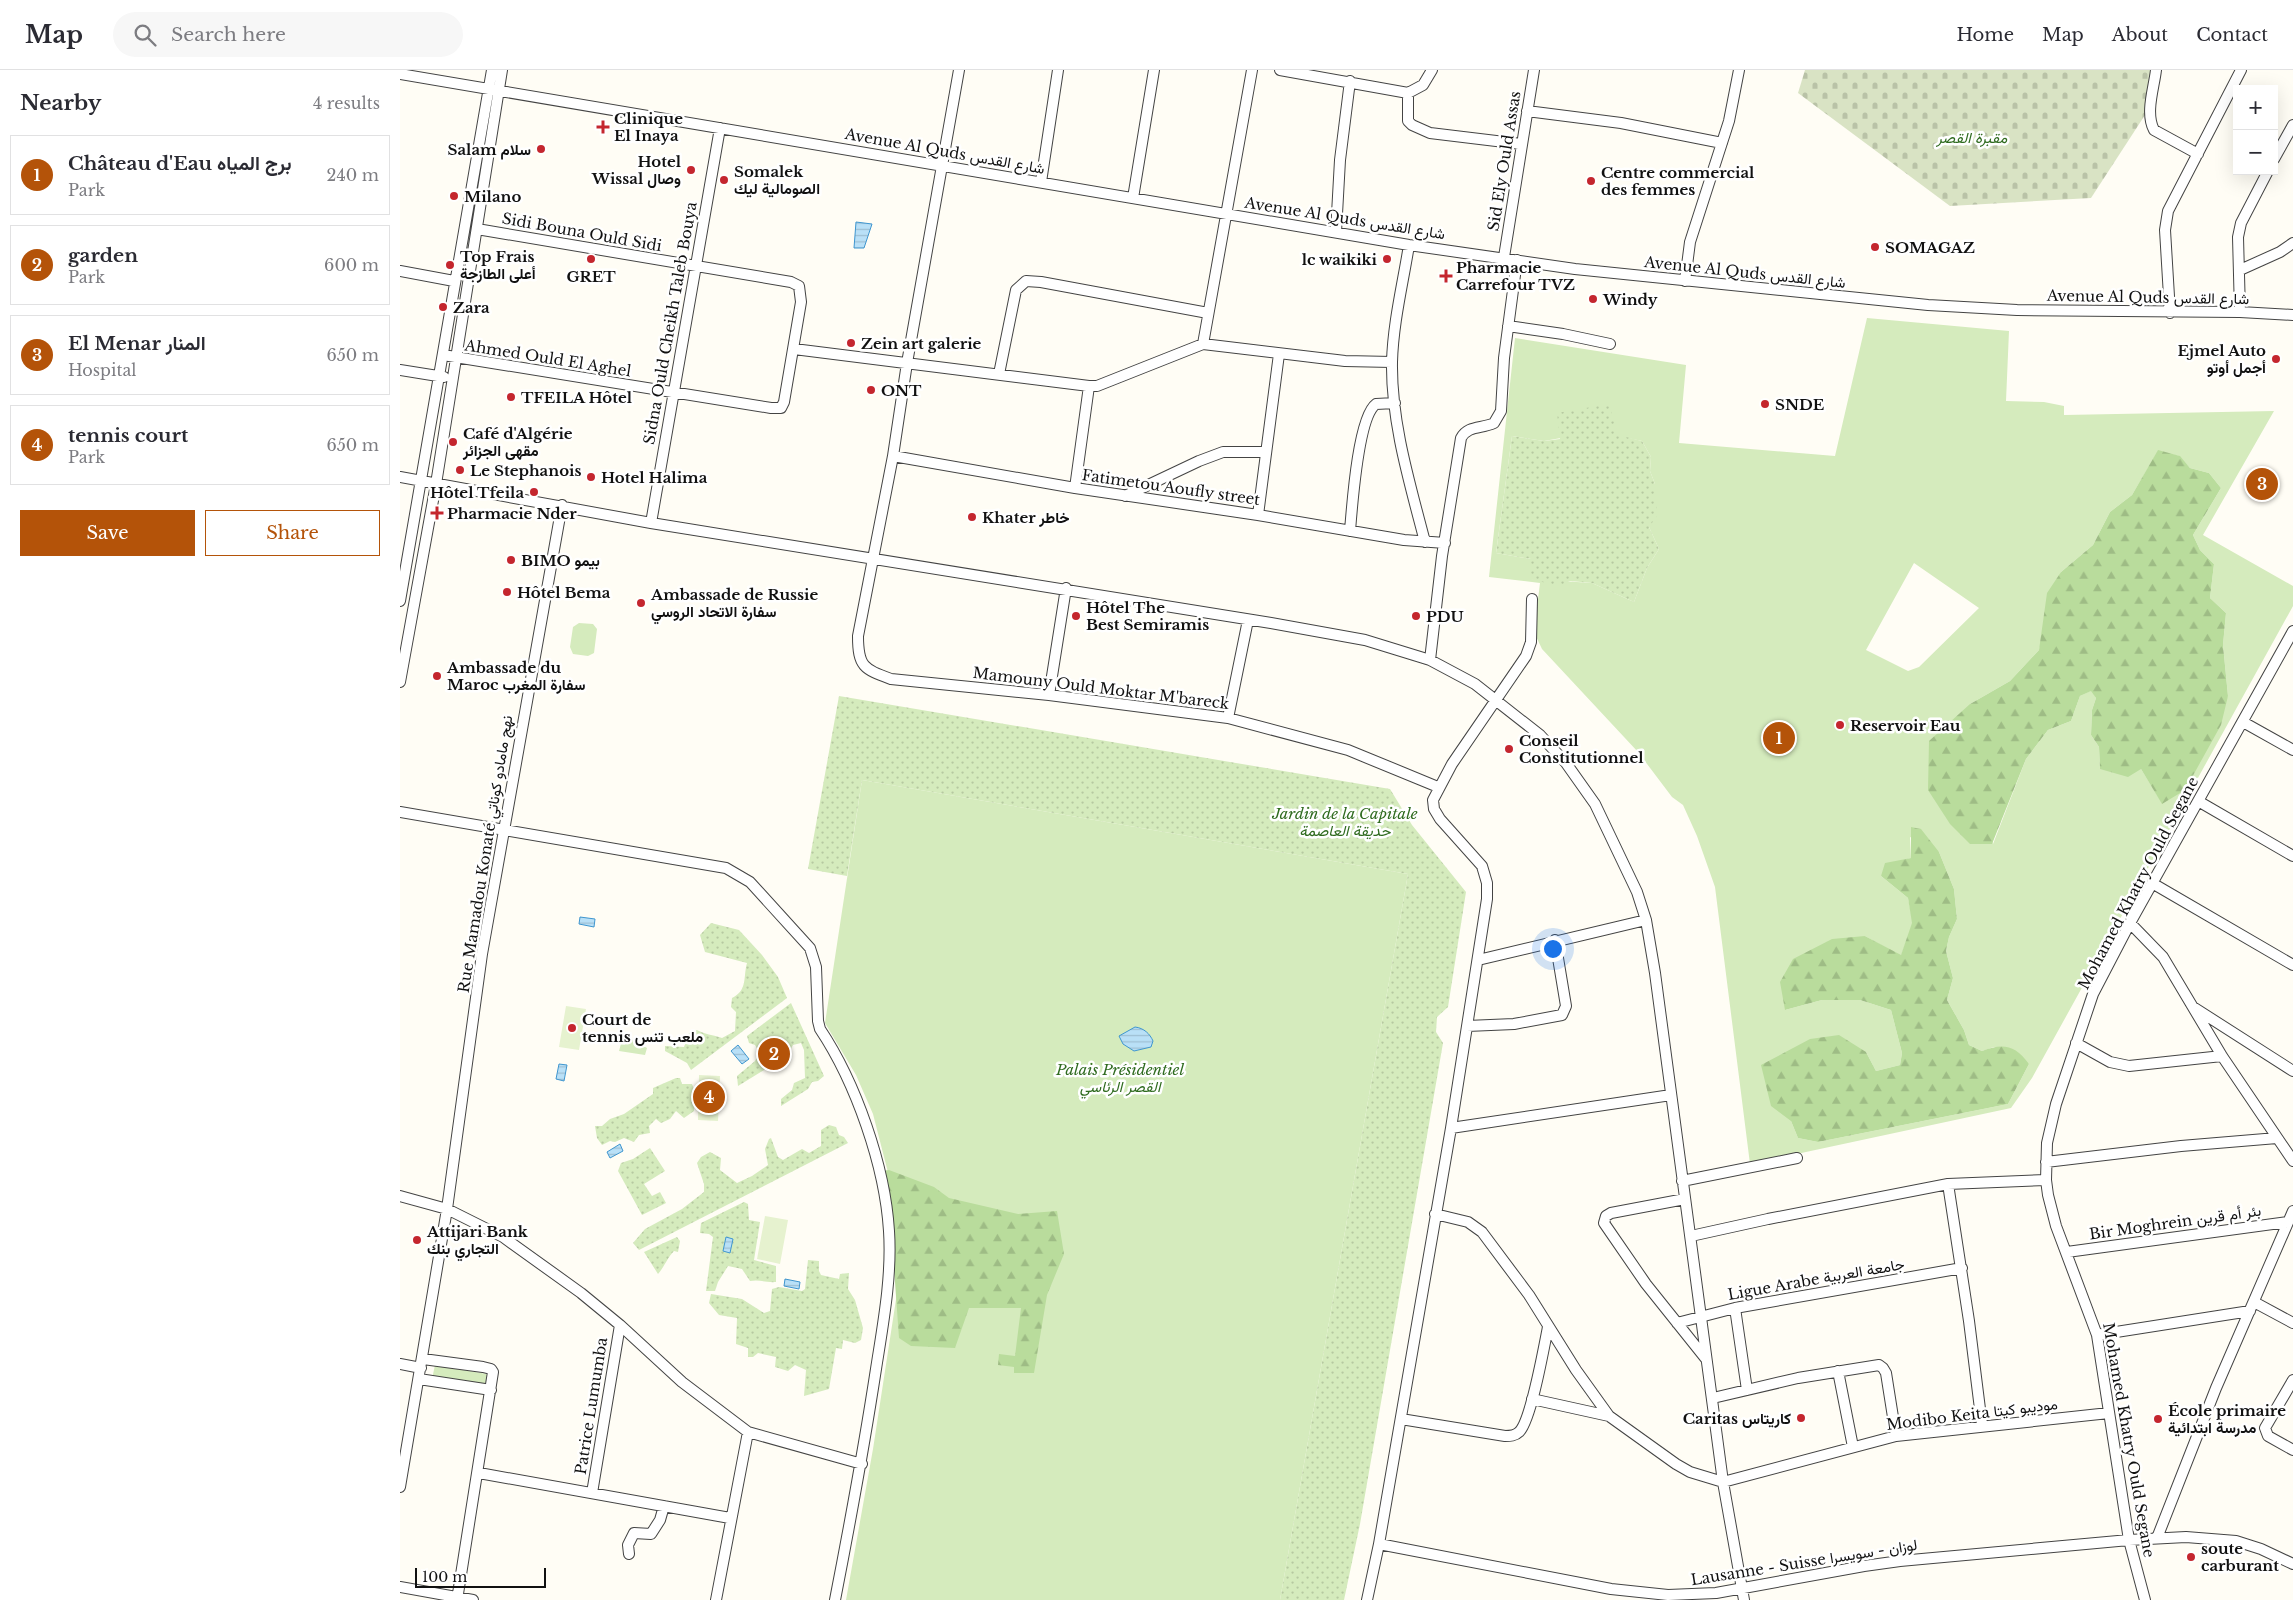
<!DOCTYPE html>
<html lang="en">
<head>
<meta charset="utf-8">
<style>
	:root { --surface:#fff; --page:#f7f7f7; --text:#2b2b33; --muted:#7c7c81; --line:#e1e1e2; --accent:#b45309 }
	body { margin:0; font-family:"Libre Baskerville",Vazirmatn,serif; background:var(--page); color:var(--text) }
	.controls { position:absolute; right:15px; top:15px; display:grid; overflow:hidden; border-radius:0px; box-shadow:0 5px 20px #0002 }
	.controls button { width:45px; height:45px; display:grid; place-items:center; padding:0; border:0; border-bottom:1px solid var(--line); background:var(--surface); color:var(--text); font:25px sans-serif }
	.scale { position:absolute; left:15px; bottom:12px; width:131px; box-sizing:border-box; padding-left:5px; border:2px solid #111; border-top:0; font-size:14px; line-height:18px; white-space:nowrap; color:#111; -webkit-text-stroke:4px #fff; paint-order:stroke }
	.you { position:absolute; left:1152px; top:878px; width:18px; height:18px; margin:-12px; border:4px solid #fff; border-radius:50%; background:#1a73e8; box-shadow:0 0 0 8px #1a73e833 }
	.badge { display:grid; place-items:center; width:32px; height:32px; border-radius:50%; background:var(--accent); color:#fff; font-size:16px; font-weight:700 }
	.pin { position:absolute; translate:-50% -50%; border:2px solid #fff; box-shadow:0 1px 5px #0006 }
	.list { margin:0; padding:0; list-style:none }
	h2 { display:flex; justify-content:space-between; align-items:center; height:65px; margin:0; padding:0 20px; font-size:21px }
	h2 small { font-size:16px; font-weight:400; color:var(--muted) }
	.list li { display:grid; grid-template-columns:32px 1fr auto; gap:15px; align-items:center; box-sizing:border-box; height:80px; margin:0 10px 10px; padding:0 10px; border:1px solid var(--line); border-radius:0px }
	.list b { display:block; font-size:19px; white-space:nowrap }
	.list p { margin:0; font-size:16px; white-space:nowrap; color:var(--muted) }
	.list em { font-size:16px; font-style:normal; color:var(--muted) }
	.actions { display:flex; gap:10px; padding:15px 20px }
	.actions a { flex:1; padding:11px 0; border:1px solid var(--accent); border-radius:0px; text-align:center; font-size:18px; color:var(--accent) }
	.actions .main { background:var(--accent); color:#fff }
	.icon { flex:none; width:28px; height:28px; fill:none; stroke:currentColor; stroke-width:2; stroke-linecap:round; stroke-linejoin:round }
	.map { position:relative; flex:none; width:1893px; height:1530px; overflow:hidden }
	header { display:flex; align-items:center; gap:30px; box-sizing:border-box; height:70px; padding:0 25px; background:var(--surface); border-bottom:1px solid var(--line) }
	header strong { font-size:24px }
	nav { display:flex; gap:28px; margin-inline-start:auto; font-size:18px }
	.search { width:350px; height:45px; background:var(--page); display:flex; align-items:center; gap:12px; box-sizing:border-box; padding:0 18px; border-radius:28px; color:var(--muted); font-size:19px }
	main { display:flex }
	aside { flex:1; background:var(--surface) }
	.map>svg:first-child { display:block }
	.grass { fill:#d5ebbd; fill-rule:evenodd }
	.forest { fill:url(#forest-firs) }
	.cemetery { fill:url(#cemetery-stones) }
	.garden { fill:url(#garden-dots) }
	.pitch { fill:#e6f2cf }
	.water { fill:url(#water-rules); stroke:#3f96cf }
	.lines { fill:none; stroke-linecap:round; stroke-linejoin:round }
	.minor-casing { stroke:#444; stroke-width:12 }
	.minor { stroke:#fff; stroke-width:10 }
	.poi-dot { fill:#c4262e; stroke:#fff; stroke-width:2 }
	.labels { text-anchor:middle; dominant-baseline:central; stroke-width:5; stroke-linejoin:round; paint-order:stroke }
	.poi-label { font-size:15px; font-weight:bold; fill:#111; stroke:#fff; text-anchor:start }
	.park-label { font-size:15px; font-style:italic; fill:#2f6b1f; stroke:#fff }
	.street-label { font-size:15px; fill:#111; stroke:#fff }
</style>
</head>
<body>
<header>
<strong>Map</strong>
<div class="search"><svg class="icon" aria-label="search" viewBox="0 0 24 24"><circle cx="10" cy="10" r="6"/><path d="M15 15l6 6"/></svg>Search here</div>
<nav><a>Home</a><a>Map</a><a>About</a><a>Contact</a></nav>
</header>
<main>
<aside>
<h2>Nearby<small>4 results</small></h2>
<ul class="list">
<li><span class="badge">1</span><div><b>Château d'Eau برج المياه</b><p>Park</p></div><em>240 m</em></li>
<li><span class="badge">2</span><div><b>garden</b><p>Park</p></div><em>600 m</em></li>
<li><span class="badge">3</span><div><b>El Menar المنار</b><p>Hospital</p></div><em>650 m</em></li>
<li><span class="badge">4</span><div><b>tennis court</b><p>Park</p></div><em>650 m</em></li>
</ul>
<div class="actions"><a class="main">Save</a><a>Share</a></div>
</aside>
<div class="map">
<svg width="1893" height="1530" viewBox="0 0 1893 1530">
	<defs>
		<pattern id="forest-firs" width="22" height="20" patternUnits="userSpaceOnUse" patternTransform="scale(1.25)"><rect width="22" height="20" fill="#b9dc9c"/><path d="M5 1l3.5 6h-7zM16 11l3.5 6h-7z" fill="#9ebc85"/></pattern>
		<pattern id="cemetery-stones" width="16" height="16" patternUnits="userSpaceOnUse" patternTransform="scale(1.25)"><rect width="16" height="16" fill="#d9e3c4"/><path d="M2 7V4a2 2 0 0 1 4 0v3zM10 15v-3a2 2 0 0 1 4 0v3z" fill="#b9c2a7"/></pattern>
		<pattern id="garden-dots" width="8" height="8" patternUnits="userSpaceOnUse" patternTransform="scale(1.25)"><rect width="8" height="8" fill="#d5ebbd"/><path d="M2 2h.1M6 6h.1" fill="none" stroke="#b6c8a1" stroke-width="1.8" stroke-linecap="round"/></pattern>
		<pattern id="water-rules" width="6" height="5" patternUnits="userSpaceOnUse" patternTransform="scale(1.25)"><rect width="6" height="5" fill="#b9e0f7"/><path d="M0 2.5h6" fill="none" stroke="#9ebfd3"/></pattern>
	</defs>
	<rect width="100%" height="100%" fill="#fffdf5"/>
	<path class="grass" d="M1467 248 1609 261 1606 331 1644 332 1664 336V345L1874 341 1803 465 1893 516V536L1632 1008 1611 1038 1350 1094 1315 817 1297 766 1283 735 1272 727 1238 682 1142 579 1134 562 1140 513 1089 507 1115 268 1286 295 1279 373 1435 386ZM1112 366 1144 371 1161 368 1218 366 1242 371 1251 387 1250 401 1255 414 1249 457 1259 479 1247 498 1234 532 1192 513 1131 509V489L1096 483ZM1758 381 1779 386 1790 398 1809 403 1821 418 1793 465 1800 480 1814 494 1810 528 1826 543 1823 575 1828 626 1762 733 1741 699H1700L1699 677 1691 665 1692 640 1696 628 1692 620 1680 626 1671 651 1648 660 1626 689 1593 774 1570 634 1610 611 1639 580 1661 502 1693 475 1710 442 1732 425ZM1514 493 1579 538 1519 597 1508 601 1466 580ZM1510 767 1539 782 1554 819 1557 849 1549 867 1546 881 1553 908 1547 930 1564 960 1569 975 1582 981 1594 977 1629 994 1608 1034 1418 1072 1398 1068 1391 1051 1466 982 1476 1001 1500 995 1502 983 1491 940 1460 930H1422L1385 940 1465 866 1501 886 1513 853 1508 828 1481 806 1500 791 1511 788Z
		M179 553 193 554 197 559 194 583 188 586 173 584 170 577 173 557Z
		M462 710 1008 804 880 1530H446L473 1379 499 1210 493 1122 473 1044 456 1005 425 953Z
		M219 962 247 978 245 985 219 981 222 970 217 968Z
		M35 1295 87 1304 85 1318 32 1309Z"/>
	<path class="forest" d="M1758 380 1780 386 1790 398 1809 403 1821 418 1793 465 1800 480 1814 494 1810 528 1826 543 1823 575 1828 626 1821 655 1785 720 1762 734 1741 699 1728 707 1700 699 1699 677 1691 665 1692 640 1696 628 1691 621 1680 626 1671 651 1648 660 1626 689 1592 774H1570L1550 754 1528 720 1529 671 1570 634 1610 611 1639 580 1647 523 1661 502 1693 475 1710 442 1732 425Z
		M1511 757 1521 759 1539 782 1554 819 1557 849 1549 867 1546 881 1553 908 1547 930 1564 960 1569 975 1582 981C1603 973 1615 975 1629 994L1608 1034 1418 1072 1398 1068 1391 1051 1371 1036 1361 995 1410 969 1439 965 1466 982 1476 1001 1500 995 1502 983 1491 940 1460 930H1422L1385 940 1380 912 1393 889 1432 869 1465 866 1501 885 1512 853 1508 828 1481 806 1485 793 1511 788Z
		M489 1100 534 1117 549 1128 618 1144 657 1141 664 1184 647 1225 634 1303H614V1297L598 1295 599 1284 615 1286 621 1238H569L555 1278 511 1276 499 1268 493 1184 481 1101Z"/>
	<path class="cemetery" d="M1405 0H1752L1745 45 1691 128 1550 136 1398 23Z"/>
	<path class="garden" d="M1209 334 1218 365 1242 371 1251 387 1250 401 1255 414 1257 446 1249 457 1259 479 1247 498 1234 532 1192 513 1170 511 1159 516 1130 509 1131 489 1096 483 1112 366 1144 371 1160 369 1157 343Z
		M439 626 990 719 1012 755 1066 822 1048 937 1037 947 1036 962 1043 973 960 1454 944 1530H880L1008 804 462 710 447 806 408 799Z
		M311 853 339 860 362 885 378 907 387 928 291 1000 287 993 265 981V976L284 977 289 963 297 960C303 964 314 965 322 968L335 961 336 942 331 937 332 928C348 920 343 907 347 893L305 882 300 865Z
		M391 933 424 1006 418 1011 412 1012 408 1019 381 1036V1029L392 1020 394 1013 405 1008 404 980 401 973 393 975 382 994 377 992 338 1016 337 1006 355 991 360 983 355 975 349 973 347 966Z
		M276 1008H280L282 1014H292L295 1022 294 1041 284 1048 276 1041 270 1049 261 1053 256 1049 249 1056 250 1063 239 1065 234 1072 224 1068 215 1072 210 1071 202 1075 197 1068 195 1056H202L210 1049 224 1044 253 1024V1018Z
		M429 1055 436 1057 439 1065 444 1067 448 1073 239 1180 233 1173 245 1159 282 1139 304 1122V1114L297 1093 301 1087 310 1082 321 1088 320 1100 337 1113 352 1106 368 1095 365 1079 369 1069 371 1068 378 1087 383 1090 402 1079 409 1083 421 1076V1060Z
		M250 1078 265 1101 244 1114 252 1126 260 1122 266 1133 242 1145 218 1101 221 1093 233 1089Z
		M344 1132 348 1134 349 1150 360 1152 354 1190 376 1196V1212C367 1213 360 1209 350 1211L342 1199 328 1196 318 1212 315 1221H306L313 1167 309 1164 300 1163 301 1153Z
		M277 1167 280 1171 278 1182 274 1181C267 1188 265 1196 258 1204L244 1182Z
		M408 1190 419 1191V1201L421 1205 439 1209 440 1204 449 1203 448 1219 455 1230 463 1258 461 1270 455 1273 443 1270 442 1279 436 1278 429 1319 404 1326 406 1300 395 1295 388 1301 375 1297 376 1287 358 1283 353 1287H348V1278L336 1274 337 1248 319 1245 309 1233 311 1224 342 1229 364 1243 370 1241 372 1219 379 1217 402 1221 405 1219Z"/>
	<path class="pitch" d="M166 936 186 939 179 980 159 977Z
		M299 1005 320 1006 318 1051 298 1050Z
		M365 1146 388 1150 380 1194 357 1189Z"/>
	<path class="water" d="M456 152 472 154 464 178H454Z
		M180 847 195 849 194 857 179 854Z
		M735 957C744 958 750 964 753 971L751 977 734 981 723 974 719 966Z
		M338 975 349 989 342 994 331 981Z
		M159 994 167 995 164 1011 156 1009Z
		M220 1074 223 1081 210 1088 207 1082Z
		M326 1167 333 1169 330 1183 323 1181Z
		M385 1209 400 1212 399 1219 384 1216Z"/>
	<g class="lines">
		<g class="minor-casing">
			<path id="minor" d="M559 0 507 293 493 386 458 566C458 597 464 599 491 609L649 625 828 648 948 680 1038 717
				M880 0 1008 23 1023 15 1032 0
				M1756 0C1754 18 1745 43 1754 60L1798 84
				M0 4 1009 175 1175 199 1528 235 1617 240 1840 242 1893 245
				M1008 23V51L1012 55 1030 63 1121 74
				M1127 41 1221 53 1322 73
				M1874 89 1893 55
				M641 112 658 0
				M733 128 754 0
				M936 162 940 90 950 11
				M1009 175C1003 213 993 253 992 292 991 352 1010 414 1025 472
				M1104 187 1134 0
				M1840 200 1880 182 1893 173
				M0 201 54 211
				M1285 211 1290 172 1329 51 1339 0
				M1840 242 1838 167 1841 153 1868 101
				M1770 243 1765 160 1768 141 1841 0
				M1108 256 1163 264 1210 274
				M803 274 852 0
				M394 279 689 316H697L803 274 945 291 992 292
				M43 285 371 338H381L384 332 401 232 399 216 391 212 77 159
				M0 300 44 307
				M599 304 616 220 626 211 641 212 808 243
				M493 386 675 418 858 445 1004 470 1045 473
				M0 407 251 453 871 553 965 570 1030 590 1075 614 1140 665 1166 693 1195 734 1237 822 1246 850 1255 903 1323 1412 1344 1530
				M675 418 689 316
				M725 426 799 391 823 382H866
				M858 445 879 284
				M251 453 320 58
				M950 461C952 437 958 347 976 334L995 333
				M0 531 92 0
				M1030 590 1042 486 1061 368C1068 355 1082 359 1094 353L1101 341 1104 288 1117 190
				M0 612 36 414 102 0
				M649 625 666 518
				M828 648 848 550
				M1843 652 1893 680
				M1798 731 1893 786
				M0 742 326 798 350 812 410 878 416 897 418 951 420 959C456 1013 485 1096 489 1161 492 1207 483 1254 476 1299 464 1377 450 1453 435 1530
				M1752 813 1893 895
				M1730 853 1763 887 1822 986 1893 1091
				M1078 890 1246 850
				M1793 937 1893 1001
				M1067 956 1114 954 1162 945 1166 936 1155 870
				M1676 973 1710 992 1729 996 1822 986
				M1051 1058 1271 1025
				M1646 1092 1781 1076 1877 1068
				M1282 1111 1397 1088
				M1548 1114 1569 1251 1582 1355
				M0 1126 47 1139 103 1167 181 1223 220 1255 282 1312 348 1362 462 1394
				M1285 1129 1211 1143 1206 1146 1204 1153 1246 1214 1306 1289
				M1035 1144 1068 1152 1082 1162 1129 1225 1176 1300 1209 1346 1276 1394 1290 1402 1323 1412 1496 1366 1709 1343
				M1291 1166 1368 1149 1548 1114 1646 1110
				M1667 1182 1888 1152
				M1854 1232 1893 1253
				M1335 1238 1347 1320
				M1277 1253 1335 1238 1562 1198
				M1697 1265 1850 1241
				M23 1289 83 1297 91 1299 93 1302 57 1530
				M0 1294 21 1298
				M1438 1301 1453 1377
				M19 1309 91 1320
				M1893 1310 1865 1358 1868 1366 1893 1380
				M1313 1328 1398 1308 1479 1295 1483 1298 1486 1303 1496 1366
				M1132 1329 1209 1346
				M1001 1349 1105 1366C1110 1366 1115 1366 1119 1362 1131 1351 1144 1277 1148 1257
				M79 1403 330 1448
				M0 1417 47 1139 82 884 162 435
				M192 1423 220 1255
				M1757 1468 1816 1318 1893 1141
				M979 1474 1211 1519 1268 1525 1316 1523 1464 1496 1500 1491 1729 1470 1786 1467 1836 1471 1861 1479 1893 1494
				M229 1484 228 1475 234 1463 251 1464 260 1450 264 1436
				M0 1517 73 1530
				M316 1530 348 1362
				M967 1530 979 1474 1051 1058 1087 829V813L1082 796 1040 749 1034 739 1033 730 1052 694 1126 586 1131 572 1132 529
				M1745 1530 1729 1470 1697 1265 1656 1156 1648 1125 1646 1110 1647 1073 1656 1034 1693 924 1730 853 1893 561"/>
		</g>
		<use href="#minor" class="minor"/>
	</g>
	<g class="poi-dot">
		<path d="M200.5 49.5h5v5h5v5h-5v5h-5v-5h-5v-5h5z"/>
		<circle cx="141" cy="79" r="5"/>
		<circle cx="291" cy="100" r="5"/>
		<circle cx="324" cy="110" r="5"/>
		<circle cx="1191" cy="111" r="5"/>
		<circle cx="54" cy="126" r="5"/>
		<circle cx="1475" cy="177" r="5"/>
		<circle cx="191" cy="189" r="5"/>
		<circle cx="987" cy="189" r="5"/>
		<circle cx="50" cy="195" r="5"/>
		<path d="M1043.5 198.5h5v5h5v5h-5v5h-5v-5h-5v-5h5z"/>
		<circle cx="1193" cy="229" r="5"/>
		<circle cx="43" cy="237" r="5"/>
		<circle cx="451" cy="273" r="5"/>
		<circle cx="1876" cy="289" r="5"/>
		<circle cx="471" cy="320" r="5"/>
		<circle cx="111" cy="327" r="5"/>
		<circle cx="1365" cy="334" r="5"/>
		<circle cx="53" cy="372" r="5"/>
		<circle cx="60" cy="400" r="5"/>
		<circle cx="191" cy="407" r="5"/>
		<circle cx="134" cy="422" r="5"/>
		<path d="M34.5 435.5h5v5h5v5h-5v5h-5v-5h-5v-5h5z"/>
		<circle cx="572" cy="447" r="5"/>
		<circle cx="111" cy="490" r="5"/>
		<circle cx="107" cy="522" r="5"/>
		<circle cx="241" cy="533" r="5"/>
		<circle cx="676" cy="546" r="5"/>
		<circle cx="1016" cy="546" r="5"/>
		<circle cx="37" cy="606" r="5"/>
		<circle cx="1440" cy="655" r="5"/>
		<circle cx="1109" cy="679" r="5"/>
		<circle cx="172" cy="958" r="5"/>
		<circle cx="17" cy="1170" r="5"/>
		<circle cx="1401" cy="1348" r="5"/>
		<circle cx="1758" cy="1349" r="5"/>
		<circle cx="1791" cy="1487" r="5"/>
	</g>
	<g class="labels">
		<g class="poi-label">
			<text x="214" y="48">Clinique<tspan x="214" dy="17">El Inaya</tspan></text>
			<text x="131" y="79" text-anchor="end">Salam سلام</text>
			<text x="281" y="91" text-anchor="end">Hotel<tspan x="281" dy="17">Wissal وصال</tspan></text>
			<text x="334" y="101">Somalek<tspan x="334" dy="17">الصومالية ليك</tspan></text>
			<text x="1201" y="102">Centre commercial<tspan x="1201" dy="17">des femmes</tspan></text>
			<text x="64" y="126">Milano</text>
			<text x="1485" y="177">SOMAGAZ</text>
			<text x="60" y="186">Top Frais<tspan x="60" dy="17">أعلى الطازجة</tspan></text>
			<text x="977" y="189" text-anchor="end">lc waikiki</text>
			<text x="1056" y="197">Pharmacie<tspan x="1056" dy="17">Carrefour TVZ</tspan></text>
			<text x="191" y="206" text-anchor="middle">GRET</text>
			<text x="1203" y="229">Windy</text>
			<text x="53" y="237">Zara</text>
			<text x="461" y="273">Zein art galerie</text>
			<text x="1866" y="280" text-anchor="end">Ejmel Auto<tspan x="1866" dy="17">أجمل أوتو</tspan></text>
			<text x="481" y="320">ONT</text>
			<text x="121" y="327">TFEILA Hôtel</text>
			<text x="1375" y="334">SNDE</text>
			<text x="63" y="363">Café d'Algérie<tspan x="63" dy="17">مقهى الجزائر</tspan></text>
			<text x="70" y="400">Le Stephanois</text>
			<text x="201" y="407">Hotel Halima</text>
			<text x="124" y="422" text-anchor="end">Hôtel Tfeila</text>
			<text x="47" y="443">Pharmacie Nder</text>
			<text x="582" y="447">Khater خاطر</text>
			<text x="121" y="490">BIMO بيمو</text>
			<text x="117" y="522">Hôtel Bema</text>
			<text x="251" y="524">Ambassade de Russie<tspan x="251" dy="17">سفارة الاتحاد الروسي</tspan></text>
			<text x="686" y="537">Hôtel The<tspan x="686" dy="17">Best Semiramis</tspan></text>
			<text x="1026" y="546">PDU</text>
			<text x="47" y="597">Ambassade du<tspan x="47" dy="17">Maroc سفارة المغرب</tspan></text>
			<text x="1450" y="655">Reservoir Eau</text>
			<text x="1119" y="670">Conseil<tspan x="1119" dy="17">Constitutionnel</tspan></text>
			<text x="182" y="949">Court de<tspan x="182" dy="17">tennis ملعب تنس</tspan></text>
			<text x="27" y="1161">Attijari Bank<tspan x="27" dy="17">التجاري بنك</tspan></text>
			<text x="1768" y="1340">École primaire<tspan x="1768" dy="17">مدرسة ابتدائية</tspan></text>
			<text x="1391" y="1348" text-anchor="end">Caritas كاريتاس</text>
			<text x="1801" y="1478">soute<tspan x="1801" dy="17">carburant</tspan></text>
		</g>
		<g class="park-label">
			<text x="1572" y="67">مقبرة القصر</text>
			<text x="945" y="743">Jardin de la Capitale<tspan x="945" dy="17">حديقة العاصمة</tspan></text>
			<text x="720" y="999">Palais Présidentiel<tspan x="720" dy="17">القصر الرئاسي</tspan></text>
		</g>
		<g class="street-label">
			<text transform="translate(545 81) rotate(10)">Avenue Al Quds شارع القدس</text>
			<text transform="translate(1104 91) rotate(-81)">Sid Ely Ould Assas</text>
			<text transform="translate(945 148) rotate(9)">Avenue Al Quds شارع القدس</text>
			<text transform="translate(182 162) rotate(10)">Sidi Bouna Ould Sidi</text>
			<text transform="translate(1345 202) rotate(6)">Avenue Al Quds شارع القدس</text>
			<text transform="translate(1748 227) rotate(1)">Avenue Al Quds شارع القدس</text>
			<text transform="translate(270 253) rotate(-80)">Sidna Ould Cheikh Taleb Bouya</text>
			<text transform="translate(148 288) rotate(9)">Ahmed Ould El Aghel</text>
			<text transform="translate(771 417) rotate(8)">Fatimetou Aoufly street</text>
			<text transform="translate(701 618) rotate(7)">Mamouny Ould Moktar M'bareck</text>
			<text transform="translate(85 784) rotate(-81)">Rue Mamadou Konaté نهج مامادو كوناتي</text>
			<text transform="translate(1738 813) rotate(-62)">Mohamed Khatry Ould Segane</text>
			<text transform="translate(1775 1152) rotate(-8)">Bir Moghrein بئر أم قرين</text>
			<text transform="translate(1416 1209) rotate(-10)">Ligue Arabe جامعة العربية</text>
			<text transform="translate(191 1336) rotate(-81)">Patrice Lumumba</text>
			<text transform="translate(1572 1344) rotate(-7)">Modibo Keita موديبو كيتا</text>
			<text transform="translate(1729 1370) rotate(80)">Mohamed Khatry Ould Segane</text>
			<text transform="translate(1404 1492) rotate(-9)">Lausanne - Suisse لوزان - سويسرا</text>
		</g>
	</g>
</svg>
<div class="controls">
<button>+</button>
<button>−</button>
</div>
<div class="scale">100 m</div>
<div class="you"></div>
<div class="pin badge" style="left:1379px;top:668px">1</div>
<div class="pin badge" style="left:374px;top:984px">2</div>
<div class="pin badge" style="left:1862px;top:414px">3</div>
<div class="pin badge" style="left:309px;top:1027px">4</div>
</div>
</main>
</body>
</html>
